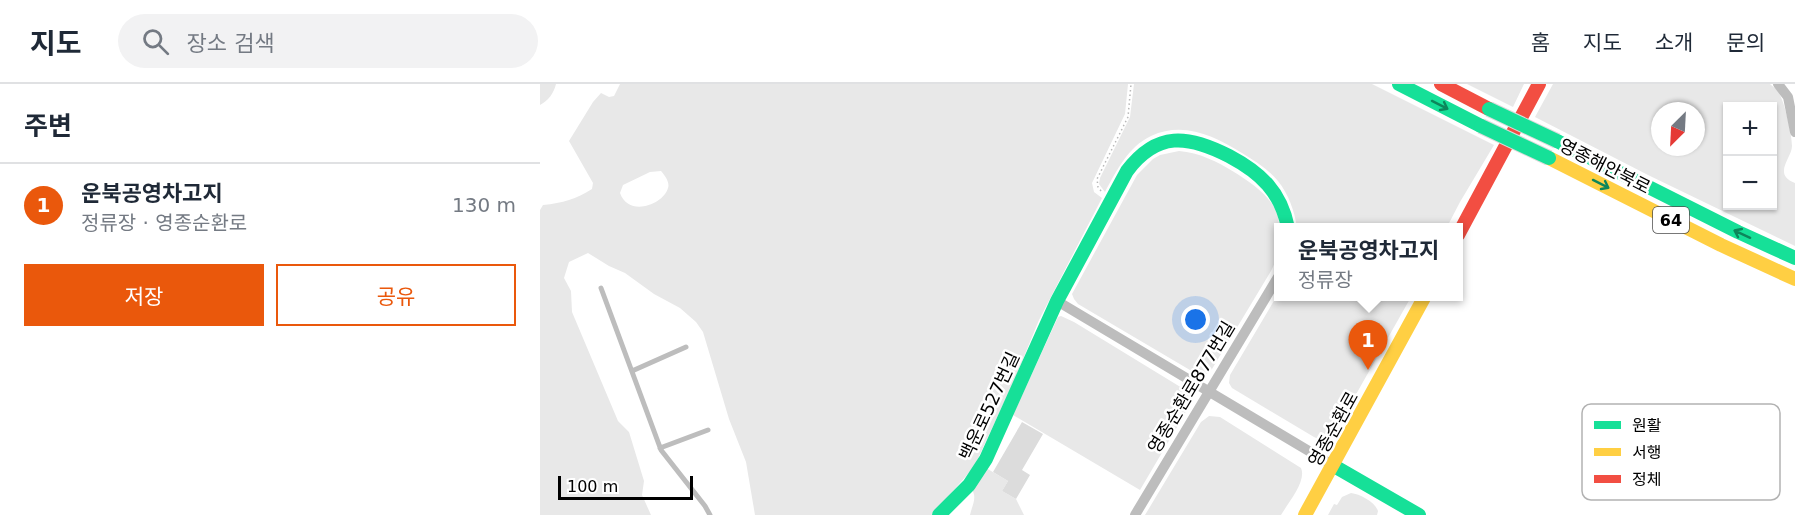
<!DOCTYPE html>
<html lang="ko">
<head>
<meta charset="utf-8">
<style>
	:root { --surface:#fff; --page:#f2f2f3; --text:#1f2937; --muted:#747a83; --line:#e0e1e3; --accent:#ea580c }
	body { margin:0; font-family:"DejaVu Sans","Noto Sans KR",sans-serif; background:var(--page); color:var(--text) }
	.controls { position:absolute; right:18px; top:18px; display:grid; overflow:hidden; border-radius:0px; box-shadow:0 2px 4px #0004 }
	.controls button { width:54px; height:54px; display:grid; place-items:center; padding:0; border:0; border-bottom:2px solid var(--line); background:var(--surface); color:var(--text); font:30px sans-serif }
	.compass { position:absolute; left:1111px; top:18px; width:54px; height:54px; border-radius:50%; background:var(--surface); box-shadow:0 2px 4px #0004; rotate:204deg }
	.scale { position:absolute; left:18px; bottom:15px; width:135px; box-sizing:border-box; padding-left:6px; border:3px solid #000; border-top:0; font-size:16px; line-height:21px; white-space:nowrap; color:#000; -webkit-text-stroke:4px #fff; paint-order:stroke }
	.you { position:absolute; left:656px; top:236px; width:21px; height:21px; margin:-15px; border:4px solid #fff; border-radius:50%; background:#1a73e8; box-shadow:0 0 0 9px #1a73e833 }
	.badge { display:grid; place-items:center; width:39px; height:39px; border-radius:50%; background:var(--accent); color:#fff; font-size:20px; font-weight:700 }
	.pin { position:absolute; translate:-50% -50px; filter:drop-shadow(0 2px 3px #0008) }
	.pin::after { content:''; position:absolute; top:32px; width:21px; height:18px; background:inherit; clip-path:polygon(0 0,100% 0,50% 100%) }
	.popup { position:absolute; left:734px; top:139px; width:189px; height:78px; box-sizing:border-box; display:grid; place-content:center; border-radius:0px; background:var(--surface); filter:drop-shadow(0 2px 4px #0005); font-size:20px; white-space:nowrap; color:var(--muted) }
	.popup b { font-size:22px; color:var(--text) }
	.popup::after { content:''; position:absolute; left:50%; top:100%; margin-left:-12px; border:12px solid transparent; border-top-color:var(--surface) }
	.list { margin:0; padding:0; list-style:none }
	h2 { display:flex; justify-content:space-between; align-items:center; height:78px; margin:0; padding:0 24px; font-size:26px }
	h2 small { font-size:20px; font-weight:400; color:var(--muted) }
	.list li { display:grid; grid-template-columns:39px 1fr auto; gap:18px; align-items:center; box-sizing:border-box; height:84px; padding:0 24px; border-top:2px solid var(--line) }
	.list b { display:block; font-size:22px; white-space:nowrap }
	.list p { margin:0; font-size:20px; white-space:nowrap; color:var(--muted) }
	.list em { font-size:20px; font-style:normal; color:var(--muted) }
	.actions { display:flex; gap:12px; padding:18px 24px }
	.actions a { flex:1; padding:14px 0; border:2px solid var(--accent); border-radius:0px; text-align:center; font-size:21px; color:var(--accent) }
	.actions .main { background:var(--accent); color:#fff }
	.icon { flex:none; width:33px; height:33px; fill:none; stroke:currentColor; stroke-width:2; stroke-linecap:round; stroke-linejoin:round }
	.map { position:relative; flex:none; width:1255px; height:431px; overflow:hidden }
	header { display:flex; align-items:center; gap:36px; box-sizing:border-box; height:84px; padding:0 30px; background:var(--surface); border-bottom:2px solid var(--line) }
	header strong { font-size:28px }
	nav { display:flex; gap:33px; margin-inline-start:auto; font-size:21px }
	.search { width:420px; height:54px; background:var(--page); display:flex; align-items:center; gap:15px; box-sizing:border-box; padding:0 21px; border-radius:33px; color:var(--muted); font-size:22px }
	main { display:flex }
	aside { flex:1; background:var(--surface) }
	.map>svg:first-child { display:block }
	.green { fill:#e8e8e8; fill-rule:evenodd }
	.building { fill:#dcdcdc }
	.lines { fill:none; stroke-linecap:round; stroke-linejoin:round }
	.path { stroke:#b8b8b8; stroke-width:1.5; stroke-dasharray:1.5 3; stroke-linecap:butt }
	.lane { stroke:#bdbdbd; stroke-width:5 }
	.street { stroke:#bdbdbd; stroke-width:10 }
	.fast { stroke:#16e098; stroke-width:14 }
	.slow { stroke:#ffcf43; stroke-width:14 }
	.jam { stroke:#f24e42; stroke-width:14 }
	.fast-bridge-casing { stroke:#dbdbdb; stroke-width:16; stroke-linecap:butt }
	.fast-bridge { stroke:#16e098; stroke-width:14 }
	.oneway { stroke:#0d865b }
	.labels { text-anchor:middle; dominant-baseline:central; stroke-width:5; stroke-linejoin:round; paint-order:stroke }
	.shield { fill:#fff; stroke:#4c4c4c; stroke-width:1.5 }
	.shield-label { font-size:16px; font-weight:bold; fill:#000 }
	.street-label { font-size:18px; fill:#000; stroke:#fff }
	.key { fill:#fff; stroke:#b2b2b2; stroke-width:1.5 }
	.key-label { font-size:16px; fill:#000 }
</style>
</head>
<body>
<header>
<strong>지도</strong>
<div class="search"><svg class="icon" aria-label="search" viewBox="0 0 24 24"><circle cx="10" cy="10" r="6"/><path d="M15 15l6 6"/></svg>장소 검색</div>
<nav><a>홈</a><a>지도</a><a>소개</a><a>문의</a></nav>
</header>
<main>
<aside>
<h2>주변<small></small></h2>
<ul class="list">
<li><span class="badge">1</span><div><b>운북공영차고지</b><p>정류장 · 영종순환로</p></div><em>130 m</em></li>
</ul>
<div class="actions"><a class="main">저장</a><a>공유</a></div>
</aside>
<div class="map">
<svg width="1255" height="431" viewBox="0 0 1255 431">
	<rect width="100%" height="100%" fill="#fff"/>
	<path class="green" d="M0 0H16C14 9 8 17 0 21Z
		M80 0H588L585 30 552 99 554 108 562 114 499 236 474 297 434 383 392 431H215L206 378 189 335 163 248 156 238 140 224 114 210 85 189 69 182 48 169 29 178 24 194 31 207 32 228 78 337 89 348 104 397 102 411 111 431H0V126L3 121C23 119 36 115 52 105L53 99 29 57 53 18 61 9 69 13 74 12ZM121 87C125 92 130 98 128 104 124 120 89 134 80 109L83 101 110 88Z
		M594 0H832L954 61 920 118 907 143H757C754 126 749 111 738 97 728 85 715 77 702 69 674 52 644 37 611 52 588 63 577 86 565 108L559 100 560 94 590 33Z
		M927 0H984L973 23Z
		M1013 0H1230C1232 2 1235 4 1237 6 1244 14 1252 51 1252 62 1252 74 1232 90 1255 99V162L1108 91 995 33ZM1188 22H1232V122H1188ZM1120 27H1156V63H1120Z
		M639 67C660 69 676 77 694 88 713 100 740 117 739 143 739 146 738 149 738 151 738 165 738 174 731 187L672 285C668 291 662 292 655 289L538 220 534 215 532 210 597 91 613 75 620 71Z
		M738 210V212L871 213 797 344C791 353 785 358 774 353L692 304 689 299 690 291Z
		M521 232 534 238 647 307C651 312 653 315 650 321L600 406 473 331 518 233Z
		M669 332 680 333 761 384C767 397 748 419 741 431H605L661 338Z
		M446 384 468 397 462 407 476 415 484 431H430C432 421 438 414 431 404Z
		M811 409C820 410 835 418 838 427L837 431H788L794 420 797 421 802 413Z"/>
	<path class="building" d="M482 338 503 350 482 386 490 391 476 415 462 407 468 397 453 388Z"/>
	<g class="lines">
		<path class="path" d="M561 107 558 103 557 95 588 33 591 0"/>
		<path class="lane" d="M61 204 121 366 165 422 170 431
			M92 287 146 263
			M120 364 168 346"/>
		<path class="street" d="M1238 0 1248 13 1255 48
			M517 217 794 382
			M595 431 738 193"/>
		<path class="fast" d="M859 0 941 42
			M1017 57 1198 148 1255 174
			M794 382 879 431
			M399 431 429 401 446 375 517 217 587 87C617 47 648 51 689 72 721 89 741 108 748 144"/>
		<path class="slow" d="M1009 74 1181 161 1255 195
			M765 431 885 212"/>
		<path class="jam" d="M901 0 949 25
			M918 151 999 0"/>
		<g class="fast-bridge-casing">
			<path id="fast-bridge" d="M949 25 1017 57
				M941 42 1009 74"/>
		</g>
		<use href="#fast-bridge" class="fast-bridge"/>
	</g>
	<defs><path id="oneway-shaft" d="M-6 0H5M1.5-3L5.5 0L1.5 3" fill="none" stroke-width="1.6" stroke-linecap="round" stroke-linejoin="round" transform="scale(1.5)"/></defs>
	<g class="oneway">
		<use href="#oneway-shaft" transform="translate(900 21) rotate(27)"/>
		<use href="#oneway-shaft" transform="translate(1061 100) rotate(27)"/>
		<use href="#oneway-shaft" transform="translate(1202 150) rotate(-155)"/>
	</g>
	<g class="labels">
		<rect class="shield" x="1113" y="123" width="36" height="26" rx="4.5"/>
		<g class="shield-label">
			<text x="1131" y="136">64</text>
		</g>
		<g class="street-label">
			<text transform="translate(1065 82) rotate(27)">영종해안북로</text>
			<text transform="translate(651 303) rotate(-59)">영종순환로877번길</text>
			<text transform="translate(449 322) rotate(-65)">백운로527번길</text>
			<text transform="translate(793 345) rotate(-61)">영종순환로</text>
		</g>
	</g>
	<rect x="1042" y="320" width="198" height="96" rx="9" class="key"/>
	<rect x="1054" y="337" width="27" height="8" fill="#16e098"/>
	<rect x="1054" y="364" width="27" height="8" fill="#ffcf43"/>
	<rect x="1054" y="391" width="27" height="8" fill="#f24e42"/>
	<g class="key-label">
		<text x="1092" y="347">원활</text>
		<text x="1092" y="374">서행</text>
		<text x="1092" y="401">정체</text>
	</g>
</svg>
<div class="controls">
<button>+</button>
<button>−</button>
</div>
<svg class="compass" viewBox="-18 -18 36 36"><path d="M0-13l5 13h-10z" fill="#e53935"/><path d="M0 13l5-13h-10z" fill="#747a83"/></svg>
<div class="scale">100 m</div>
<div class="you"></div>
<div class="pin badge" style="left:828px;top:286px">1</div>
<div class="popup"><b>운북공영차고지</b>정류장</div>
</div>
</main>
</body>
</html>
